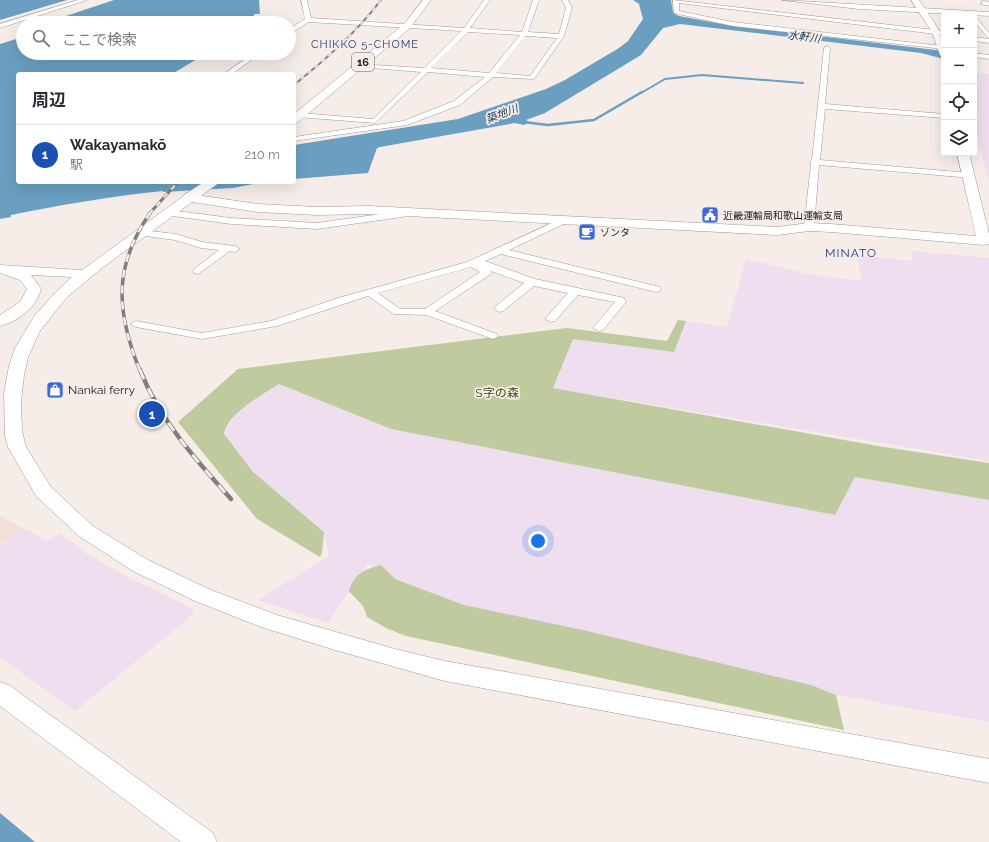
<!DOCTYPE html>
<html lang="ja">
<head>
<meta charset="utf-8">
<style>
	:root { --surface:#fff; --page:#f2f2f3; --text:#2b2b33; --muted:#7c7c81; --line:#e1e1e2; --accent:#3d69da }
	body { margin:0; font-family:Raleway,"Noto Sans JP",sans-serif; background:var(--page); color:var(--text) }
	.controls { position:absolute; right:12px; top:12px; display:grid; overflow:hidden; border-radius:4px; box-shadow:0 4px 16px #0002 }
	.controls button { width:36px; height:36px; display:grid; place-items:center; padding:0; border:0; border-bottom:1px solid var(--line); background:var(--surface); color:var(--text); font:20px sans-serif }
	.you { position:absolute; left:538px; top:541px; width:14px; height:14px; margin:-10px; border:3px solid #fff; border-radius:50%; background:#1a73e8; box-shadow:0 0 0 6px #1a73e833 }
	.badge { display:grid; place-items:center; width:26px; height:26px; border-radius:50%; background:var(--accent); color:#fff; font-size:13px; font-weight:700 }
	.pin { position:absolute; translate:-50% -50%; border:2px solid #fff; box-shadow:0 1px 4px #0006 }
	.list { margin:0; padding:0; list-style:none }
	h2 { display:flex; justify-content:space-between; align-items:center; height:52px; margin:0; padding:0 16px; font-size:17px }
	h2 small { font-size:13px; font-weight:400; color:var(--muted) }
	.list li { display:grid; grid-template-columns:26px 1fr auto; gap:12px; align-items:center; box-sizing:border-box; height:60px; padding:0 16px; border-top:1px solid var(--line) }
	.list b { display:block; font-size:15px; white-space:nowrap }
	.list p { margin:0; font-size:13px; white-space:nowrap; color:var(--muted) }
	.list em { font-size:13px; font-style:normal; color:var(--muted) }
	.icon { flex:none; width:22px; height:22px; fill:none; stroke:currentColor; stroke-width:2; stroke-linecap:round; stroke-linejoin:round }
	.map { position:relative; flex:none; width:989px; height:842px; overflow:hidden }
	.search { position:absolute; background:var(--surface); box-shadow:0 4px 16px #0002; left:16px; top:16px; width:280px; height:44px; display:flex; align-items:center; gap:10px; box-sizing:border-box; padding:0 14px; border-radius:22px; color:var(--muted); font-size:15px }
	.panel { position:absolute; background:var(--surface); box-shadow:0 4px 16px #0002; left:16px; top:72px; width:280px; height:112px; border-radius:4px }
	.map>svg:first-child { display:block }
	.built { fill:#f1dfd8 }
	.industrial { fill:#efdef0 }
	.green { fill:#bfcb9e }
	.water { fill:#6a9fc2 }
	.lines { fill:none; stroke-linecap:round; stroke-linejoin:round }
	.stream-far1 { stroke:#6a9fc2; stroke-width:2 }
	.stream { stroke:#6a9fc2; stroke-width:2.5 }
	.street-casing { stroke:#a29895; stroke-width:1 }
	.secondary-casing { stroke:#a29895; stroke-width:1 }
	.primary-casing { stroke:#a29895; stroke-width:1 }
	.street { fill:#fff; fill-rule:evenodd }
	.secondary { fill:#fff; fill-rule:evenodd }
	.primary { fill:#fff; fill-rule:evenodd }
	.rail-far3-casing { stroke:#847e7b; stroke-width:2 }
	.rail-far2-casing { stroke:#847e7b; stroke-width:3 }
	.rail-far1-casing { stroke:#847e7b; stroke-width:3.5 }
	.rail-casing { stroke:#847e7b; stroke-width:4.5 }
	.rail-far3 { stroke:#f6ece8; stroke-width:1.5; stroke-dasharray:4.5; stroke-linecap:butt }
	.rail-far2 { stroke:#f6ece8; stroke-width:2; stroke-dasharray:5.5; stroke-linecap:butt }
	.rail-far1 { stroke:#f6ece8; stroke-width:2.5; stroke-dasharray:8; stroke-linecap:butt }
	.rail { stroke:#f6ece8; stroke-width:3; stroke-dasharray:10; stroke-linecap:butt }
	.labels { text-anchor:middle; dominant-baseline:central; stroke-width:3.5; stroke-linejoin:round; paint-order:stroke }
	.far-poi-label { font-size:10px; fill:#221f1d; stroke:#f6ece8; text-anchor:start }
	.far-water-label { font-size:11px; font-style:italic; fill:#19435d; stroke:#f6ece8 }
	.far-neighbourhood-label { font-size:11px; letter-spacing:1px; fill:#273f77; stroke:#f6ece8 }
	.shield { fill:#f6ece8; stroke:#625c5a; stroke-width:1 }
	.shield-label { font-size:11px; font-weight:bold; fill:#221f1d }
	.far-quarter-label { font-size:12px; letter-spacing:1px; fill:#273f77; stroke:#f6ece8 }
	.poi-label { font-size:12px; fill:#221f1d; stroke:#f6ece8; text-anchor:start }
	.park-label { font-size:12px; fill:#3d4908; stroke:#f6ece8 }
</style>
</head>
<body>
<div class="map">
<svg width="989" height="842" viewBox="0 0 989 842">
	<rect width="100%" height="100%" fill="#f6ece8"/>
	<path class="built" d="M0 515 24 529 0 544Z"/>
	<path class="industrial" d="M974 73 989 74V182L974 126Z
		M912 251 989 258V461L553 388 573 339 674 352 686 321 727 327 746 259 809 274 862 281 856 255 913 261Z
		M279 384 391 429 835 515 855 477 989 500V722L836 695 464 605 395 579 368 564 328 623 258 600 329 556 324 532 253 472 224 434 225 428 245 403Z
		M25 529 48 541 60 533 87 554 120 573 195 610 188 619 75 711 0 657V545Z"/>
	<path class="green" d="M678 320 686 321 674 352 573 339 553 388 878 446 989 463V500L855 477 835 515 391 429 279 384C263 394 226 415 224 434L253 472 324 532 322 553 320 557 257 519 178 422 238 369 567 328 667 341Z
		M381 565 395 579 464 605 583 630 811 685 836 695 844 730 406 636 386 628 367 617 363 606 349 591C355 573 363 570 381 565Z"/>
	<path class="water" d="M0 0H67L0 20Z
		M114 0H259L260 14H254V23H45Z
		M633 0H671L673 13 679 16 727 25 944 51V59L921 53 680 24 663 28 641 55 545 113 526 120 530 122 524 125 515 123 380 147 377 148 368 173 294 179V145L458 119 546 89 565 80 619 48 628 41 643 19 639 4Z
		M23 37V53H207L172 74H18V182H263L233 188 163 192V191C111 196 61 205 11 215V217L0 219V44Z
		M0 813 35 842H0Z"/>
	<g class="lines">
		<path class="stream-far1" d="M641 93 665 79 702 75 803 83"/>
		<path class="stream" d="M523 122 548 125 594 120 642 92"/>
		<g class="street-casing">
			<path id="street" d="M78 0H87L0 28V24Z
				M301 0H307L311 18 464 28 484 0H490L470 28 522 32 533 0H539L528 32 559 34 566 8 562 0H568L572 8 564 36 534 79 493 77 460 105 407 125 294 141V137L403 121 454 101 485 77 428 72 375 123 297 117 296 115 300 113 373 119 421 72 359 67 357 66V64L424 68 461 31 309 22 289 34V29L305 19ZM468 32 520 35 489 73 431 68ZM526 36 557 38 530 76 496 73Z
				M673 0 944 31V35L679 3V11L733 22 942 46 944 47V49L733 26 674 13Z
				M782 0 989 12V16L859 9Z
				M983 1 989 2V6L981 4Z
				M974 15 989 33V39L974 21Z
				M974 37 989 39V43L974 41Z
				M827 46 830 48 825 104 944 114V118L825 109 820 160 969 173 973 176 972 178 819 165 814 227 812 229H806L804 227 811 164 810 162 812 160 824 48Z
				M254 53H261L232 74H224Z
				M974 53 989 55V59L974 57Z
				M169 210 231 218 317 223 402 211 407 214 402 217 317 229 231 224 166 215V211Z
				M565 217 570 220 568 222 509 250 660 287 661 289 660 291 656 292 501 254 485 261 535 279 620 297 624 298 626 302 603 330 599 331 593 328 615 302 578 295 555 321 551 322 545 319 568 293 534 286 503 311 499 312 494 309 495 307 524 283 491 271V274L435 311 497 334 499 336 493 339 426 315 394 314 368 296 277 326 202 339 136 327 130 324 136 321 202 333 271 321 338 298 467 262ZM471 267 480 272 425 309H400L378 293Z
				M141 230 176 234 202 242 235 246 240 249 235 252 230 251 198 274 194 273 193 271 194 269 219 250 201 248 175 240 138 235 136 233Z"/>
		</g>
		<g class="secondary-casing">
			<path id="secondary" d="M911 0H919C933 21 944 31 944 58L940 55 932 32Z
				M957 153H969L989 234V244L984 245 831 232 809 231 777 235 369 214 317 215 258 212 192 202 102 268 66 298 40 331 28 357 24 375 21 402 22 431 26 447 51 487 93 526 148 560 211 590 277 615 395 649 445 661 989 759V783L445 681 335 650 261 627 195 601 133 571 79 536 36 496 8 447 5 436 4 393 9 366 15 348 35 315 56 292 72 277 31 275 41 289C36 308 19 321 0 326V315L20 302 27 289 20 280 0 273V265L82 270 185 195 189 194 258 204 317 207 369 206 777 227 809 223 831 224 976 236Z
				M0 682 9 685 213 833 217 842H181L0 706Z"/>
		</g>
		<g class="primary-casing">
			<path id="primary" d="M423 0H431L410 28 298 122 294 124V114L404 24Z
				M204 182H220L194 201H184L182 198 184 195Z"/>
		</g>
		<use href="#street" class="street"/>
		<use href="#secondary" class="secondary"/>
		<use href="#primary" class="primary"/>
		<g class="rail-far3-casing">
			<path id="rail-far3" d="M294 85C326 59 356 33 381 0"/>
		</g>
		<g class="rail-far2-casing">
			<path id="rail-far2" d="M149 214 178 182"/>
		</g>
		<g class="rail-far1-casing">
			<path id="rail-far1" d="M140 371C116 311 113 267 150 213"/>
		</g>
		<g class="rail-casing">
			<path id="rail" d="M140 370C160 420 195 459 231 499"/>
		</g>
		<use href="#rail-far3" class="rail-far3"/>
		<use href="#rail-far2" class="rail-far2"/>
		<use href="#rail-far1" class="rail-far1"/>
		<use href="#rail" class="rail"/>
	</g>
	<defs>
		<g id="civic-square" transform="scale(0.9)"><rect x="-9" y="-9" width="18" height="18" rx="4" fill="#3d69da" stroke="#f6ece8"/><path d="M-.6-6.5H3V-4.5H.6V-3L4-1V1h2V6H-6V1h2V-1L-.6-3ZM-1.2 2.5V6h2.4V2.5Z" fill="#fff"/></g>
		<g id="cafe-square" transform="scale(0.9)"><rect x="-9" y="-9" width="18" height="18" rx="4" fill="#3d69da" stroke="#f6ece8"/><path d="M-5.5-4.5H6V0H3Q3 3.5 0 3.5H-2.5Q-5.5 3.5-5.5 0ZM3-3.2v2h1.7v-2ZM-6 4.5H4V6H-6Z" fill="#fff"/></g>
		<g id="shop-square" transform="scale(0.9)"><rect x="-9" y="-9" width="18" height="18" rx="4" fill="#3d69da" stroke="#f6ece8"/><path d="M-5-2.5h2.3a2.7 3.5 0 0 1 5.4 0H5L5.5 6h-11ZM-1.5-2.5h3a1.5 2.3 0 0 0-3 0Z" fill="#fff"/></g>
	</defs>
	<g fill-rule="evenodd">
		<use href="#civic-square" x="710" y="215"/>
		<use href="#cafe-square" x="587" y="232"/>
		<use href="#shop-square" x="55" y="390"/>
	</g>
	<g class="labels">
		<g class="far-poi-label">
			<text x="723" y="215">近畿運輸局和歌山運輸支局</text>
			<text x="600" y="232">ゾンタ</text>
		</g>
		<g class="far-water-label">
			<text transform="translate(804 37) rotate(7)">水軒川</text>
			<text transform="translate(502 114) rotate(-21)">築地川</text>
		</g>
		<g class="far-neighbourhood-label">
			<text x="365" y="44">CHIKKO 5-CHOME</text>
		</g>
		<rect class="shield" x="352" y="53" width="22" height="18" rx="3"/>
		<g class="shield-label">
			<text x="363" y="62">16</text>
		</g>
		<g class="far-quarter-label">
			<text x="851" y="253">MINATO</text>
		</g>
		<g class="poi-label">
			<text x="68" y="390">Nankai ferry</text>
		</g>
		<g class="park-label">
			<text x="497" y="393">S字の森</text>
		</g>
	</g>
</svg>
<div class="controls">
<button>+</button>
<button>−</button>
<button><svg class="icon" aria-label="locate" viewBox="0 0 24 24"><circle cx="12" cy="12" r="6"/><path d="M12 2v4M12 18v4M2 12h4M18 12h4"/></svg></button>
<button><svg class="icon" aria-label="layers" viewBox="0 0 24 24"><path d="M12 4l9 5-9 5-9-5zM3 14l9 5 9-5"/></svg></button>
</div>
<div class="you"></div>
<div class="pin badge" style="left:152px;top:414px;background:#1a4fb4">1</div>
<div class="search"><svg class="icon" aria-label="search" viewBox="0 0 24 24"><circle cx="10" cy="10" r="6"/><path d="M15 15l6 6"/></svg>ここで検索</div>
<section class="panel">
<h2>周辺<small></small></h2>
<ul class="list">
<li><span class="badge" style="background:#1a4fb4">1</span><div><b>Wakayamakō</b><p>駅</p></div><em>210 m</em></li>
</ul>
</section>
</div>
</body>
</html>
